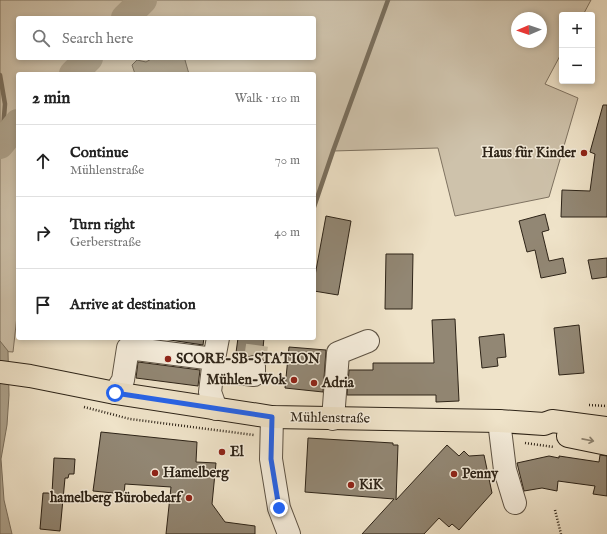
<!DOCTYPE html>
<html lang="en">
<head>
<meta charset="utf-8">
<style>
	:root { --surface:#fff; --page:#f6f6f6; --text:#222; --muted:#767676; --line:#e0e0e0 }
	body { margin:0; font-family:"IM FELL English",serif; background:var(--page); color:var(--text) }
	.controls { position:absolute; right:12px; top:12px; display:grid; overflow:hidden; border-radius:4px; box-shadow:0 2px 6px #0003 }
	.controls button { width:36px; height:36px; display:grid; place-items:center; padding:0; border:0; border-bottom:1px solid var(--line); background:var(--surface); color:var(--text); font:20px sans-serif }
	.compass { position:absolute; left:511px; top:12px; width:36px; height:36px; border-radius:50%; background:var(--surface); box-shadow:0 2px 6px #0003; rotate:268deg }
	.stop { position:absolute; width:12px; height:12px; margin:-9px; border:3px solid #2563eb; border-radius:50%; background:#fff }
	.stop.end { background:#2563eb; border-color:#fff; box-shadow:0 1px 4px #0008 }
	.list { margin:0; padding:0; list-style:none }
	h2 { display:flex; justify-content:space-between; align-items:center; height:52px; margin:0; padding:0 16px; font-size:17px }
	h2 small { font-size:13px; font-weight:400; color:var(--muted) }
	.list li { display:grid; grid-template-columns:26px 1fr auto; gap:12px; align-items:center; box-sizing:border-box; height:72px; padding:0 16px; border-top:1px solid var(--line) }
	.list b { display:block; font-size:15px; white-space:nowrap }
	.list p { margin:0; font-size:13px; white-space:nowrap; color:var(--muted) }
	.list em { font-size:13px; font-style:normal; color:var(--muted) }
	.icon { flex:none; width:22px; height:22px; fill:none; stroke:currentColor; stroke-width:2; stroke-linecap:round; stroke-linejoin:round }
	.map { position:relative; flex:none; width:607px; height:534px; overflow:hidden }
	.search { position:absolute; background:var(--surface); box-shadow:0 2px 6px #0003; left:16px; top:16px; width:300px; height:44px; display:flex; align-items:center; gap:10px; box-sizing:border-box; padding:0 14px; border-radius:4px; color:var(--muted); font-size:15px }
	.panel { position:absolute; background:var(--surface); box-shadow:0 2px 6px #0003; left:16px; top:72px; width:300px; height:268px; border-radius:4px }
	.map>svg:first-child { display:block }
	.green { fill:#cec2ab; stroke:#7e7261; fill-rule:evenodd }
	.water { fill:#ada28c; stroke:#7a6f5d }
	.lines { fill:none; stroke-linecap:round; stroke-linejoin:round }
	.stream { stroke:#7a6f5d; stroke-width:4.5 }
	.river { stroke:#ada28c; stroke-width:28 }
	.building { fill:#928774; stroke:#2d2317 }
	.minor-tunnel { stroke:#c8bda5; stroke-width:22; stroke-dasharray:22 11; stroke-linecap:butt }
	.minor-casing { stroke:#5e5344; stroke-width:24 }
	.major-casing { stroke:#2d2317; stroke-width:24 }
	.path { stroke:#2d2317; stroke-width:2.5; stroke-dasharray:1 2; stroke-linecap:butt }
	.minor { stroke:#f5eddc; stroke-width:22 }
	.major { stroke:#efe3c9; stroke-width:22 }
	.oneway { stroke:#8e8370 }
	.route { stroke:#2563eb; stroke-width:5 }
	.poi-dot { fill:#8f2418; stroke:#f5eddc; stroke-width:1.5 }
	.labels { text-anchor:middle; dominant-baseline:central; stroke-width:3; stroke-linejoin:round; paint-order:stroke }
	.poi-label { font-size:14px; font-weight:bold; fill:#2d2317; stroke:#f5eddc; text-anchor:start }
	.street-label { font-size:14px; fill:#2d2317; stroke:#f5eddc }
</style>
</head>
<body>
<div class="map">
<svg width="607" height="534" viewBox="0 0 607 534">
	<rect width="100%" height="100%" fill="#efe3c9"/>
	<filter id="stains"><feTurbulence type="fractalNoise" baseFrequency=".005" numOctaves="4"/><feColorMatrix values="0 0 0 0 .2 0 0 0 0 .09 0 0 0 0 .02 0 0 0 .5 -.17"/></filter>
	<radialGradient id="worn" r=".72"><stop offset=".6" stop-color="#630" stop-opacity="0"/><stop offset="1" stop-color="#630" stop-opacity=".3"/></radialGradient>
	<path class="green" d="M0 0H591L583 15H562V52L545 84 578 98 549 197 455 216 438 148 333 151 314 208V74H18V307L13 352 0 351ZM18 18H314V58H18ZM517 18H541V42H517Z"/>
	<path class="water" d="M153 58H186L185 60 189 74H135L132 65 137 60 146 62Z
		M0 341 8 351 9 395 7 425 1 459 4 500 12 534H0Z"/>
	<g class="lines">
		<path class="stream" d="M0 75 5 104 2 143
			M314 207 333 151 388 0"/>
		<path class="river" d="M125 18 143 0
			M73 74 89 58
			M0 145 18 123"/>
	</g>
	<path class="building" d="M603 105H607V217H561L562 190 590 191 595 154 590 152Z
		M545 214 549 230 542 232 549 261 563 258 566 273 541 278 535 250 527 252 519 221Z
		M326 216 351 221 338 295 314 291V281Z
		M386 254H413L412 309H385Z
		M607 258V277L592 279 588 260Z
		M455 319 459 401 436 402V395H347L349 370H373V363H434L432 320Z
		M579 325 584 373 559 375 554 328Z
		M504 334 506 357 497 358 498 366 482 368 479 337Z
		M157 338H204L203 345Z
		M238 338H264L262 358 254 355 247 356 243 361 235 360Z
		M289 347 326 350 323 392 285 388Z
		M138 362 200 370 198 386 136 378Z
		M101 432 197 442 196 462 216 463 212 504 225 522 255 526V534H166L171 487 125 484 124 494 93 491Z
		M308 438 393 443V445H398L396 500 447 445 459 456 464 451 469 456 484 455 492 493 459 530 452 524 449 527 439 518 424 534H362L394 499 305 492Z
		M600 455 607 456V496L593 494 595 486 558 481 557 491 542 488 524 491 517 463 549 456 559 458V456L599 462Z
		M54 458 75 459 74 474H69L68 478H65L60 531 40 529 43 493H52Z"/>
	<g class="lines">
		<path class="minor-tunnel" d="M254 367 258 338"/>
		<g class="minor-casing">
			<path id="minor" d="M214 359 218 338
				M213 370 254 375V367
				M115 393 123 380 128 348 214 359 210 392 216 409
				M272 417 271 459 279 508 289 534
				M333 419 338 353 368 341
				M499 421 505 470 515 503"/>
		</g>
		<g class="major-casing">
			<path id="major" d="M0 372 30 376 115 393 272 417 499 421 544 424 552 421 607 428
				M568 436 607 444"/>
		</g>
		<path class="path" d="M589 405 607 406
			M84 407 130 419 254 435
			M525 443 554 447
			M555 510 561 534"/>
		<use href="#minor" class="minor"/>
		<use href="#major" class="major"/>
	</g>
	<defs><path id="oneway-shaft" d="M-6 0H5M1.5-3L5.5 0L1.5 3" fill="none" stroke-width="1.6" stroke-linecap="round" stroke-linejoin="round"/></defs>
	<use class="oneway" href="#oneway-shaft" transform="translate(588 440) rotate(11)"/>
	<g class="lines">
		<path class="route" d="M115 393 272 417 271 459 279 508"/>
	</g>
	<g class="poi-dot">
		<circle cx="584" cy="153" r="4"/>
		<circle cx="168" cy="359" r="4"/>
		<circle cx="294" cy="380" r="4"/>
		<circle cx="314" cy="383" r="4"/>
		<circle cx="222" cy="452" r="4"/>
		<circle cx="155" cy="473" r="4"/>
		<circle cx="454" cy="474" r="4"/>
		<circle cx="351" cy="485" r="4"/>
		<circle cx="189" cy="498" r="4"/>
	</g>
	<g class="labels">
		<g class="poi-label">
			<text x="576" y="153" text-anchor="end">Haus für Kinder</text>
			<text x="176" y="359">SCORE-SB-STATION</text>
			<text x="286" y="380" text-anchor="end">Mühlen-Wok</text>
			<text x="322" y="383">Adria</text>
			<text x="230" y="452">El</text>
			<text x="163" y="473">Hamelberg</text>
			<text x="462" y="474">Penny</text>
			<text x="359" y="485">KiK</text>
			<text x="181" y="498" text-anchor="end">hamelberg Bürobedarf</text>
		</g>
		<g class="street-label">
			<text transform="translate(330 418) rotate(1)">Mühlenstraße</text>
		</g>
	</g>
	<rect width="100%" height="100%" filter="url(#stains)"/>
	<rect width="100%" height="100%" fill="url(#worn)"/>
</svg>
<div class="controls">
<button>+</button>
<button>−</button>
</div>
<svg class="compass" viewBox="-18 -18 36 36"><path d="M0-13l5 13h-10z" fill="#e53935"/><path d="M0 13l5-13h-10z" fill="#767676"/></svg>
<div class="stop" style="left:115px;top:393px"></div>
<div class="stop end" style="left:279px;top:508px"></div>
<div class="search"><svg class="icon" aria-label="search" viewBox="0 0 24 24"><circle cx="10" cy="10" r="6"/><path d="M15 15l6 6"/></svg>Search here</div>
<section class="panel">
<h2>2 min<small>Walk · 110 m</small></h2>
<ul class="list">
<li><svg class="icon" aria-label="ahead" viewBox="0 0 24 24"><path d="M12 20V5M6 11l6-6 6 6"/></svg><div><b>Continue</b><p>Mühlenstraße</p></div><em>70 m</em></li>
<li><svg class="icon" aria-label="right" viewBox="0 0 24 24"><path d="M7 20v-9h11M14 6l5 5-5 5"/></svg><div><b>Turn right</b><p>Gerberstraße</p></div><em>40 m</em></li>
<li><svg class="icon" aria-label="arrive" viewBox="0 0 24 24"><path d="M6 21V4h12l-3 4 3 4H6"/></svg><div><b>Arrive at destination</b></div></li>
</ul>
</section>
</div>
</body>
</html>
